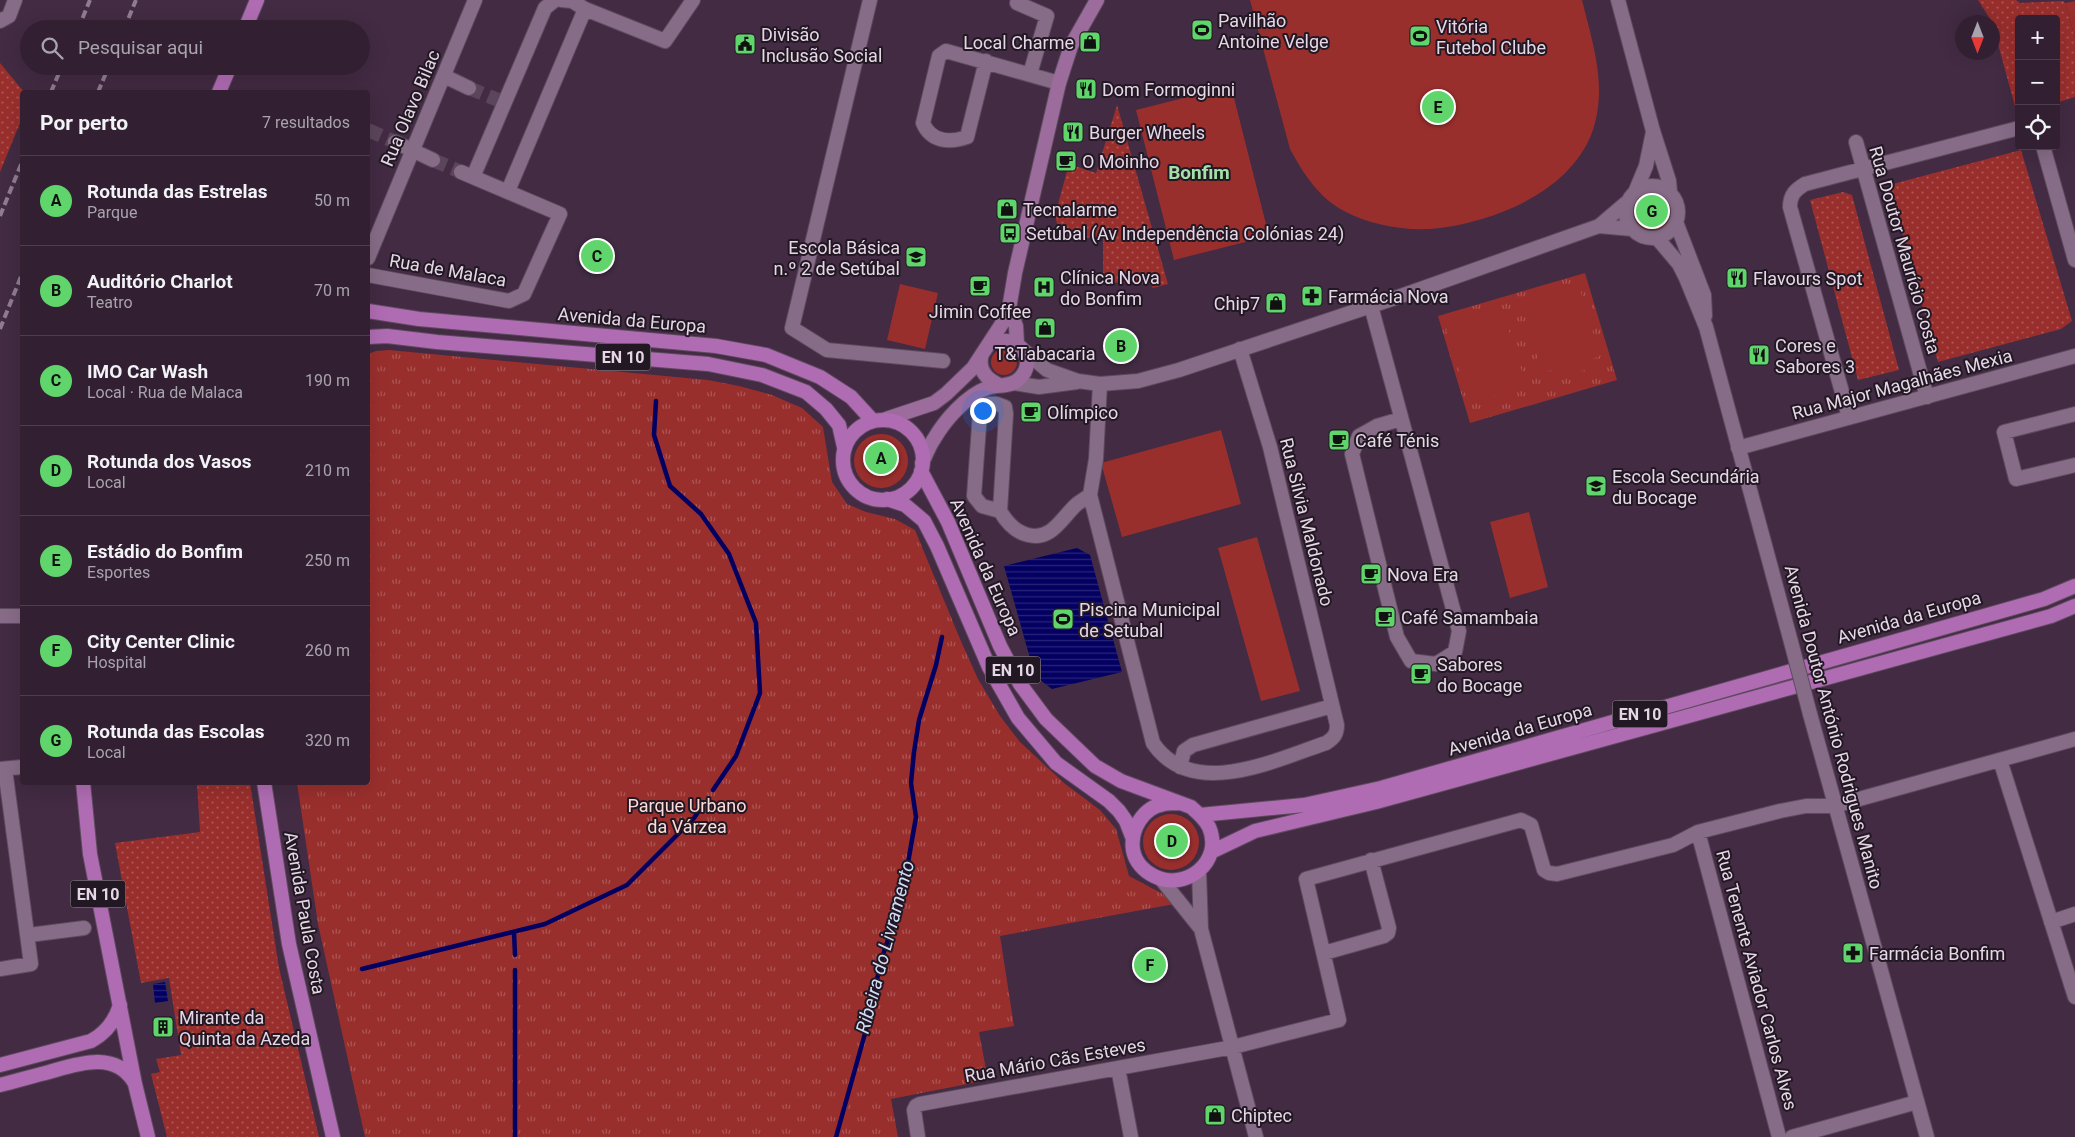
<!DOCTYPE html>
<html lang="pt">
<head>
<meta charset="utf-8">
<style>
	:root { --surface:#322032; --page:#3a283a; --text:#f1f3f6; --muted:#a8a3ac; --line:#4d3e4d; --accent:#5fd56b }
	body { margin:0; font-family:Roboto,sans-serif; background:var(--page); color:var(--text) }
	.controls { position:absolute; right:15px; top:15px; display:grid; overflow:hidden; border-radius:5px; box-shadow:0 5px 20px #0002 }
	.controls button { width:45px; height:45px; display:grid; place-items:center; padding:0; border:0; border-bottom:1px solid var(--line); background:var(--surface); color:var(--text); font:25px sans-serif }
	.compass { position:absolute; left:1955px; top:15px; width:45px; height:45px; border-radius:50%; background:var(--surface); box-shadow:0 5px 20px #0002; rotate:180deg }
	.you { position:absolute; left:982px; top:410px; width:18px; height:18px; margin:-12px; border:4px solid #fff; border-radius:50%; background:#1a73e8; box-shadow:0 0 0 8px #1a73e833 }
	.badge { display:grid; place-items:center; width:32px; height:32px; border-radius:50%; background:var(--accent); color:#111; font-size:16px; font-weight:700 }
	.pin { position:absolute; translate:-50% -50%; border:2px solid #fff; box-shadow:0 1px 5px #0006 }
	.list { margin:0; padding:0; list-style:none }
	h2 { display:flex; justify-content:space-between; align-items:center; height:65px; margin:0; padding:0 20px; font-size:21px }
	h2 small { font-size:16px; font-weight:400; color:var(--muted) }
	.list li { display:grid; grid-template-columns:32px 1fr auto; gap:15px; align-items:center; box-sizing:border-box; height:90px; padding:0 20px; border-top:1px solid var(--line) }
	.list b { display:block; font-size:19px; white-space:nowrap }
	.list p { margin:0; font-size:16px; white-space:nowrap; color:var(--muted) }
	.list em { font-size:16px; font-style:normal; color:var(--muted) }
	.icon { flex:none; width:28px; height:28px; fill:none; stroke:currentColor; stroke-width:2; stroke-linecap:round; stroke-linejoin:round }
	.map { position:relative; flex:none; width:2075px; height:1137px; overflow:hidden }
	.search { position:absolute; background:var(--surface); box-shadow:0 5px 20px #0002; left:20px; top:20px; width:350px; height:55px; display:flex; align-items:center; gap:12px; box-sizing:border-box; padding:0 18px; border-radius:28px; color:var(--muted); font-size:19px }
	.panel { position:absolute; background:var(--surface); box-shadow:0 5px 20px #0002; left:20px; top:90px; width:350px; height:695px; border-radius:5px }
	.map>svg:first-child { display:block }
	.grass { fill:url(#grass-dots) }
	.park { fill:url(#park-tufts) }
	.garden { fill:#992f2d }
	.water { fill:url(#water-rules) }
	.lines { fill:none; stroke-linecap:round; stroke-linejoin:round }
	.stream { stroke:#030062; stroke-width:4.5 }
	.minor-tunnel { stroke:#5b455b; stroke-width:14; stroke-dasharray:14 7; stroke-linecap:butt }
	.minor-casing { stroke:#5d4a5e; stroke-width:16 }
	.tertiary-casing { stroke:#5d4a5e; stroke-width:16 }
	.secondary-casing { stroke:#5d4a5e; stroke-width:16 }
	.primary-casing { stroke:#5d4a5e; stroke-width:16 }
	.minor { stroke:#876c87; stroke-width:14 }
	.tertiary { stroke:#876c87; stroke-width:14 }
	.secondary { stroke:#9c6c9d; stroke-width:14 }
	.primary { stroke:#b06cb3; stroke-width:14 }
	.rail { stroke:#907c90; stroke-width:4; stroke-dasharray:8 4; stroke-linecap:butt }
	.tertiary-bridge-casing { stroke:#5d4a5e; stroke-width:16; stroke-linecap:butt }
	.tertiary-bridge { stroke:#876c87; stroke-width:14 }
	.labels { text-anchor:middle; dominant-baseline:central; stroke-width:4; stroke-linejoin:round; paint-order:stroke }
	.shield { fill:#221823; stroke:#ab9eac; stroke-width:1 }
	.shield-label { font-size:16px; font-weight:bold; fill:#e6d7e6 }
	.poi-label { font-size:18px; fill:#e6d7e6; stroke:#221823; text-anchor:start }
	.street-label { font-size:18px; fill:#e6d7e6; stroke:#221823 }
	.park-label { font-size:18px; fill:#fcdbd7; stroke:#221823 }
	.neighbourhood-label { font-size:19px; font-weight:bold; fill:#a4e0a7; stroke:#221823 }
	.water-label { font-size:19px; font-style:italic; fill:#d1ddf6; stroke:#221823 }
</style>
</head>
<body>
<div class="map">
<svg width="2075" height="1137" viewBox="0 0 2075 1137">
	<defs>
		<pattern id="grass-dots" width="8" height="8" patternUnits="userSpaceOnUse" patternTransform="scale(1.25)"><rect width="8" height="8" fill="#992f2d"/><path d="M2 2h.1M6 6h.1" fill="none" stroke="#ac5656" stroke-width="1.8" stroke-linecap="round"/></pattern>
		<pattern id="park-tufts" width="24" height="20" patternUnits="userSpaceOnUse" patternTransform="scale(1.25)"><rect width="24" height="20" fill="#992f2d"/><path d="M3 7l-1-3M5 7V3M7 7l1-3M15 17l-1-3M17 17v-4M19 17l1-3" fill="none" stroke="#ac5656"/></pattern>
		<pattern id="water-rules" width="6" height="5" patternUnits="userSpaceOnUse" patternTransform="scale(1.25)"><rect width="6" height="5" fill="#030062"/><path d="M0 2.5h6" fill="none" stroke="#282478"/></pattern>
	</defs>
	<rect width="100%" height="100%" fill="#422b43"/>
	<path class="grass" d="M1978 0H2016L2020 3 2063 1 2065 3 2075 38V97L2056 103V19H2019V110H2016L1992 22Z
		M0 63 24 92 22 118 0 172Z
		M1117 105 1168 284 1153 288 1150 284 1103 282V238L1060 237 1055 215 1069 164 1096 173Z
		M2021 150 2072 321 2061 329 1938 362 1889 185Z
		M1843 192 1852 195 1899 370 1858 380 1810 200Z
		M1634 212a18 18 0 1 1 36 0a18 18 0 1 1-36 0Z
		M197 783H250L279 968 319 1137H167L151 1074 160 1072 156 1059 181 1055 169 978 141 983 115 843 200 832Z"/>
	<path class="park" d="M1585 273 1617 380 1470 423 1438 316Z
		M389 350 708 380 739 386 772 395 802 408 823 427 832 482 847 504 866 512 895 519 915 530 960 639 978 679 1000 716 1020 742 1064 783 1100 810 1116 829 1129 876 1180 903 1000 936 1014 1026 979 1032 988 1080 891 1099 898 1137H365L318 924 297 783 368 782V354L376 351Z"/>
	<path class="garden" d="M1250 0H1582C1592 40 1606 82 1595 123 1578 188 1500 220 1440 228 1409 232 1372 226 1344 211 1319 198 1303 173 1290 149Z
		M2075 1V38L2065 3Z
		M1231 86 1269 236 1174 260 1136 110Z
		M900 284 938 293 925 349 887 340Z
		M1570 284 1572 291 1580 289 1589 320 1581 323 1583 327 1591 325 1600 356 1592 359 1595 367 1554 379 1551 370 1542 373 1533 342 1542 339 1540 335 1532 337 1523 306 1531 304 1529 297Z
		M1493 306 1495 314 1503 312 1513 343 1505 346 1506 350 1514 347 1524 378 1516 380 1518 389 1477 401 1475 394 1466 396 1457 364 1465 362 1464 358 1455 360 1446 330 1454 327 1452 318Z
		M991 362a13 13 0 1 1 26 0a13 13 0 1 1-26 0Z
		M1221 430 1241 504 1122 537 1101 463Z
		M854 461a27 27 0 1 1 54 0a27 27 0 1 1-54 0Z
		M1529 512 1548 587 1510 598 1490 522Z
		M1257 537 1300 691 1261 701 1218 548Z
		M1143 842a28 28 0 1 1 56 0a28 28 0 1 1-56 0Z"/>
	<path class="water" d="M1077 548 1090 555 1122 672 1052 689 1035 676 1004 566Z
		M165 982 168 1001 155 1003 153 984Z"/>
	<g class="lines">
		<path class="stream" d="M656 401 654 435 670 486 701 514 729 554 756 623 760 693 736 756 713 790
			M514 932 515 955
			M362 969 545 924 627 885 694 818 704 803
			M515 970V1137
			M836 1137 866 1030 881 961 902 897 916 817 911 783 914 752 919 720 936 665 942 637"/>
		<path class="minor-tunnel" d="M469 88 498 100
			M368 130 395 142
			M433 160 461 172"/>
		<g class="minor-casing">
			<path id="minor" d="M870 0 792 328 827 350 943 361
				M1017 3 1047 16 1030 74
				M585 9 665 41 693 0
				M0 21 9 16 15 0
				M986 61 967 137C950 143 931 142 923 123L939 56 946 51 1059 83
				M444 76 469 88
				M395 142 433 160
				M1856 142 1927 397
				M2043 146 2075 260
				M473 177 545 8 555 0
				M508 191 585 9 572 1 561 0
				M368 258 475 0
				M368 275 509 301 524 294 560 214 461 172
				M1371 306 1459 631 1455 652 1436 664 1411 661 1397 637 1352 454 1359 436 1377 426 1401 419
				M1100 384 1096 459 1090 495 1153 743C1192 801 1275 760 1326 743 1334 738 1337 734 1337 725L1270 447 1240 349
				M2075 414 2004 432 2016 479 2075 465
				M1849 417 1790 207C1790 195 1795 190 1805 184L2019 128
				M1000 511 982 506 974 496 980 412 989 404H997L1005 407 1006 414 1000 511C1007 523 1015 532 1028 535 1052 541 1062 517 1077 504 1081 501 1086 498 1090 495
				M0 616H22
				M2000 760 2075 997
				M1180 767 1184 751 1193 745 1332 706
				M0 769 22 767
				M1698 832 1779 1137
				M1199 872 1201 929 1256 1137
				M1161 879 1201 929
				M2051 922 2075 914
				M29 935 84 928
				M1324 953 1384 936 1388 933 1389 928 1371 860
				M0 969 31 964 5 769
				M1118 1068 1131 1137
				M918 1137 914 1110 916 1106 920 1104 1233 1047 1339 1020 1306 879 1521 820 1531 825 1544 870 1549 873 1557 874 1673 845 1698 832 1780 811 1806 806H1834L2075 739
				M1792 1137 1917 1102"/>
		</g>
		<g class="tertiary-casing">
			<path id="tertiary" d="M1618 0 1653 131 1669 181 1670 192
				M1626 212a26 26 0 1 1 52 0a26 26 0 1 1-52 0Z
				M1636 190 1646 166 1653 132
				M1676 222 1704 295 1705 316
				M1599 226 1626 203
				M1657 238 1679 264 1686 278 1706 327 1791 642
				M1021 348 1047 370 1078 381 1100 384 1138 381 1179 370 1398 297 1599 226 1632 229
				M1013 383 1039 387 1077 382
				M1738 448 2075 356
				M1810 714 1927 1137"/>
		</g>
		<g class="secondary-casing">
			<path id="secondary" d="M1009 309 1016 326 1017 344
				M982 354C977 369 986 379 999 385
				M886 419 934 403 946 394 973 368 1003 322 1009 309 1015 273 1059 83 1071 46 1097 0
				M922 463C926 455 929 446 934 439 945 420 966 396 987 388 997 384 1010 388 1019 379 1039 361 1019 331 989 344"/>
		</g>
		<g class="primary-casing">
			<path id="primary" d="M245 29 257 0
				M219 92 230 66
				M368 311 419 319 716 346 766 355 820 377 851 397 873 421
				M368 337 387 336 437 342 708 364 762 375 806 392 826 409 839 425 844 447
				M843 460a40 40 0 1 1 80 0a40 40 0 1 1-80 0Z
				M921 471 948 522 1000 646 1020 684 1046 719 1095 766 1121 781 1191 807C1198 813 1205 819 1209 827 1224 862 1185 892 1154 876 1144 871 1135 862 1133 850 1130 830 1143 807 1164 804 1169 803 1175 803 1180 803
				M887 499 905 505 924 521 937 546 989 667 1018 718 1056 763 1109 801 1119 811 1126 821 1133 839
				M83 782 90 854 135 1084 148 1137
				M264 782 289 944 333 1137
				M1200 815 1304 805 1381 788 2044 599 2075 586
				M1211 852 1255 831 1376 802 2051 616 2075 606
				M0 1065 91 1041C106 1033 115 1021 120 1005
				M0 1085C16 1081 33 1076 49 1072 77 1064 115 1050 134 1082"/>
		</g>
		<use href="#minor" class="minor"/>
		<use href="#tertiary" class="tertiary"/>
		<use href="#secondary" class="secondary"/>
		<use href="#primary" class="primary"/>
		<path class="rail" d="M78 29 90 0
			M124 29 136 0
			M51 92 62 66
			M98 92 109 66
			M0 216 22 162
			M0 329 22 274"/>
		<g class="tertiary-bridge-casing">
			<path id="tertiary-bridge" d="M1791 642 1810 714"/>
		</g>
		<use href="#tertiary-bridge" class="tertiary-bridge"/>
	</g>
	<defs>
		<g id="stadium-square" transform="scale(1.125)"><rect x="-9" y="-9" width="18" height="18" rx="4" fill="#5fd56b" stroke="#221823"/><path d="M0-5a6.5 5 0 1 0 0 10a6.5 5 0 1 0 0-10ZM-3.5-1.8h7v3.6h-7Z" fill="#111"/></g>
		<g id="shop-square" transform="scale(1.125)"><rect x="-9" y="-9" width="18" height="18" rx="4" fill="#5fd56b" stroke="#221823"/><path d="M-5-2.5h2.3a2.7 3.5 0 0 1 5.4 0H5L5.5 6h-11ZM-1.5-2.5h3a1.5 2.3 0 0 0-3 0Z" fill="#111"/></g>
		<g id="civic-square" transform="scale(1.125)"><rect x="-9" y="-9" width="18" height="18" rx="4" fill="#5fd56b" stroke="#221823"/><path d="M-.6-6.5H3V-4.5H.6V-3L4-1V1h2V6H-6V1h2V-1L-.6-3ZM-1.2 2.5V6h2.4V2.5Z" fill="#111"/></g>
		<g id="restaurant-square" transform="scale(1.125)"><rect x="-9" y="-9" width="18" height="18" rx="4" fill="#5fd56b" stroke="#221823"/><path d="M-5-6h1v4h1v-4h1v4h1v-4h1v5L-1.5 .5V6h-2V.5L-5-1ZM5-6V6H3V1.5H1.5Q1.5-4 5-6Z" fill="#111"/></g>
		<g id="cafe-square" transform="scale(1.125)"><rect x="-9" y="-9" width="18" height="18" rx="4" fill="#5fd56b" stroke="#221823"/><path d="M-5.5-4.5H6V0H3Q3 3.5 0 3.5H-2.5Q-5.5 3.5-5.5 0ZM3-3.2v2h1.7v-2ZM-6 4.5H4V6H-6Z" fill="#111"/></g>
		<g id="bus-square" transform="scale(1.125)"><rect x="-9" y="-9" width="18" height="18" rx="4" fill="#5fd56b" stroke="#221823"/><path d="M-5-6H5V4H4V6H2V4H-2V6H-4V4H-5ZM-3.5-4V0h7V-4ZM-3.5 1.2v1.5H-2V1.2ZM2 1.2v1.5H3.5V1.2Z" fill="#111"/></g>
		<g id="school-square" transform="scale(1.125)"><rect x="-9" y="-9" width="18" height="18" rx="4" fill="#5fd56b" stroke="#221823"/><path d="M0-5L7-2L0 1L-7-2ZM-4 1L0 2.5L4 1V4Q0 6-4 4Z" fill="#111"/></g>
		<g id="hospital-square" transform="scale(1.125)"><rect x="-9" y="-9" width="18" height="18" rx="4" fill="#5fd56b" stroke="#221823"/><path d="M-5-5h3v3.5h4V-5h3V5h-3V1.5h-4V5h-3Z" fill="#111"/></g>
		<g id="pharmacy-square" transform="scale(1.125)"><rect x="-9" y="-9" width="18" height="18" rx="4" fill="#5fd56b" stroke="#221823"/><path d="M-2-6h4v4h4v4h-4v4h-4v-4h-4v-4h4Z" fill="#111"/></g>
		<g id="building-square" transform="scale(1.125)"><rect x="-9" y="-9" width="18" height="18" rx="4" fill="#5fd56b" stroke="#221823"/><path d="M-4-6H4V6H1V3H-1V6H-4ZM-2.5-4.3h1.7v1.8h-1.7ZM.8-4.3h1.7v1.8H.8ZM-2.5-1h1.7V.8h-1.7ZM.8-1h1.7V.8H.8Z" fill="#111"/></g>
	</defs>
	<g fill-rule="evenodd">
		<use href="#stadium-square" x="1202" y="30"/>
		<use href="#stadium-square" x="1420" y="36"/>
		<use href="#shop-square" x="1090" y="42"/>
		<use href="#civic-square" x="745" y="44"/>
		<use href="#restaurant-square" x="1086" y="89"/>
		<use href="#restaurant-square" x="1073" y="132"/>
		<use href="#cafe-square" x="1066" y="161"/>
		<use href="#shop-square" x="1007" y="209"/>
		<use href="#bus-square" x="1010" y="233"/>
		<use href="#school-square" x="916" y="257"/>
		<use href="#restaurant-square" x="1737" y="278"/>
		<use href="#cafe-square" x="980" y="286"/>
		<use href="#hospital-square" x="1044" y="287"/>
		<use href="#pharmacy-square" x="1312" y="296"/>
		<use href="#shop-square" x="1276" y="303"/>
		<use href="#shop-square" x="1045" y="328"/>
		<use href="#restaurant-square" x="1759" y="355"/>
		<use href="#cafe-square" x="1031" y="412"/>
		<use href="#cafe-square" x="1339" y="440"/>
		<use href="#school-square" x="1596" y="486"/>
		<use href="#cafe-square" x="1371" y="574"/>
		<use href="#cafe-square" x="1385" y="617"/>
		<use href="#stadium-square" x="1063" y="619"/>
		<use href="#cafe-square" x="1421" y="674"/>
		<use href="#pharmacy-square" x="1853" y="953"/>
		<use href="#building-square" x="163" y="1027"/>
		<use href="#shop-square" x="1215" y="1115"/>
	</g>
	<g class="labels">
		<g class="shield">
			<rect x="595.5" y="343.5" width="55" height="27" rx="4"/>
			<rect x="985.5" y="656.5" width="55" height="27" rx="4"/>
			<rect x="1612.5" y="700.5" width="55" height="27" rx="4"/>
			<rect x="70.5" y="880.5" width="55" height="27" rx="4"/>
		</g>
		<g class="shield-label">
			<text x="623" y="357">EN 10</text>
			<text x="1013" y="670">EN 10</text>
			<text x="1640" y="714">EN 10</text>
			<text x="98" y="894">EN 10</text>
		</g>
		<g class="poi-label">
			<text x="1218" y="20">Pavilhão<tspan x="1218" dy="21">Antoine Velge</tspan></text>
			<text x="1436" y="26">Vitória<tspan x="1436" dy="21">Futebol Clube</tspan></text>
			<text x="761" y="34">Divisão<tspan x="761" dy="21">Inclusão Social</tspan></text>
			<text x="1074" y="42" text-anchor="end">Local Charme</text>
			<text x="1102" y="89">Dom Formoginni</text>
			<text x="1089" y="132">Burger Wheels</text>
			<text x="1082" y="161">O Moinho</text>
			<text x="1023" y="209">Tecnalarme</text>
			<text x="1026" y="233">Setúbal (Av Independência Colónias 24)</text>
			<text x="900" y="247" text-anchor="end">Escola Básica<tspan x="900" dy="21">n.º 2 de Setúbal</tspan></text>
			<text x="1060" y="277">Clínica Nova<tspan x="1060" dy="21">do Bonfim</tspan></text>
			<text x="1753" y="278">Flavours Spot</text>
			<text x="1328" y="296">Farmácia Nova</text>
			<text x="1260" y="303" text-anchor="end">Chip7</text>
			<text x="980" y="311" text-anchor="middle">Jimin Coffee</text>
			<text x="1775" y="345">Cores e<tspan x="1775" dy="21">Sabores 3</tspan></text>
			<text x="1045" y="353" text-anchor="middle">T&amp;Tabacaria</text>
			<text x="1047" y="412">Olímpico</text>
			<text x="1355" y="440">Café Ténis</text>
			<text x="1612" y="476">Escola Secundária<tspan x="1612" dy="21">du Bocage</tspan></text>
			<text x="1387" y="574">Nova Era</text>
			<text x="1079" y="609">Piscina Municipal<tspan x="1079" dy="21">de Setubal</tspan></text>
			<text x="1401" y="617">Café Samambaia</text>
			<text x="1437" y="664">Sabores<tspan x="1437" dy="21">do Bocage</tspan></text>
			<text x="1869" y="953">Farmácia Bonfim</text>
			<text x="179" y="1017">Mirante da<tspan x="179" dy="21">Quinta da Azeda</tspan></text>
			<text x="1231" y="1115">Chiptec</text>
		</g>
		<g class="street-label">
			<text transform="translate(410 108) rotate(-67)">Rua Olavo Bilac</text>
			<text transform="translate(1905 250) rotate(74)">Rua Doutor Maurício Costa</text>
			<text transform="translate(448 270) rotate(10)">Rua de Malaca</text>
			<text transform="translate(632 320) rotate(5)">Avenida da Europa</text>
			<text transform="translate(1902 384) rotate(-15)">Rua Major Magalhães Mexia</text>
			<text transform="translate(1307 522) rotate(76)">Rua Sílvia Maldonado</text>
			<text transform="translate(986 567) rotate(66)">Avenida da Europa</text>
			<text transform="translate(1909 617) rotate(-16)">Avenida da Europa</text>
			<text transform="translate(1834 727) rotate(75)">Avenida Doutor António Rodrigues Manito</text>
			<text transform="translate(1520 729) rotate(-16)">Avenida da Europa</text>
			<text transform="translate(305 913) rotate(80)">Avenida Paula Costa</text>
			<text transform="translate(1757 980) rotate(75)">Rua Tenente Aviador Carlos Alves</text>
			<text transform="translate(1055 1060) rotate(-10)">Rua Mário Cãs Esteves</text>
		</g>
		<g class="park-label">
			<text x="687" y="805">Parque Urbano<tspan x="687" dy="21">da Várzea</tspan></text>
		</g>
		<g class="neighbourhood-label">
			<text x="1199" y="172">Bonfim</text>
		</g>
		<g class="water-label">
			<text transform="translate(885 947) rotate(-75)">Ribeira do Livramento</text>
		</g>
	</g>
</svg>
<div class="controls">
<button>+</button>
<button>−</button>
<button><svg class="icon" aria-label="locate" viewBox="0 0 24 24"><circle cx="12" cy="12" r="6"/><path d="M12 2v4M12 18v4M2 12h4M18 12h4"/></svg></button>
</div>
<svg class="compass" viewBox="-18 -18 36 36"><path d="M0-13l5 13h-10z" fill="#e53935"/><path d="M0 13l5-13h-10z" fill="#a8a3ac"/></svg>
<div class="you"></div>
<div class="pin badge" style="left:881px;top:458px">A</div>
<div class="pin badge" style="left:1121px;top:346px">B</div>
<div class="pin badge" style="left:597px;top:256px">C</div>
<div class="pin badge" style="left:1172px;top:841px">D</div>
<div class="pin badge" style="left:1438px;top:107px">E</div>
<div class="pin badge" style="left:1150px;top:965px">F</div>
<div class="pin badge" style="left:1652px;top:211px">G</div>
<div class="search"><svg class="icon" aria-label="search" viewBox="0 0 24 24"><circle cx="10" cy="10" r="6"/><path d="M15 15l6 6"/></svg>Pesquisar aqui</div>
<section class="panel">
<h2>Por perto<small>7 resultados</small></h2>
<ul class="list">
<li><span class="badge">A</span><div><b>Rotunda das Estrelas</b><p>Parque</p></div><em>50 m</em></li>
<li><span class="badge">B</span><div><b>Auditório Charlot</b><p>Teatro</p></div><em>70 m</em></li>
<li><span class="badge">C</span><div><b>IMO Car Wash</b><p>Local · Rua de Malaca</p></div><em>190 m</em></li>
<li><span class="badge">D</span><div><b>Rotunda dos Vasos</b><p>Local</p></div><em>210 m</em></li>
<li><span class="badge">E</span><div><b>Estádio do Bonfim</b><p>Esportes</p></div><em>250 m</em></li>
<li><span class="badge">F</span><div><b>City Center Clinic</b><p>Hospital</p></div><em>260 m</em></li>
<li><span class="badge">G</span><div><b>Rotunda das Escolas</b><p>Local</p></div><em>320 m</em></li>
</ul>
</section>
</div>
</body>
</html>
